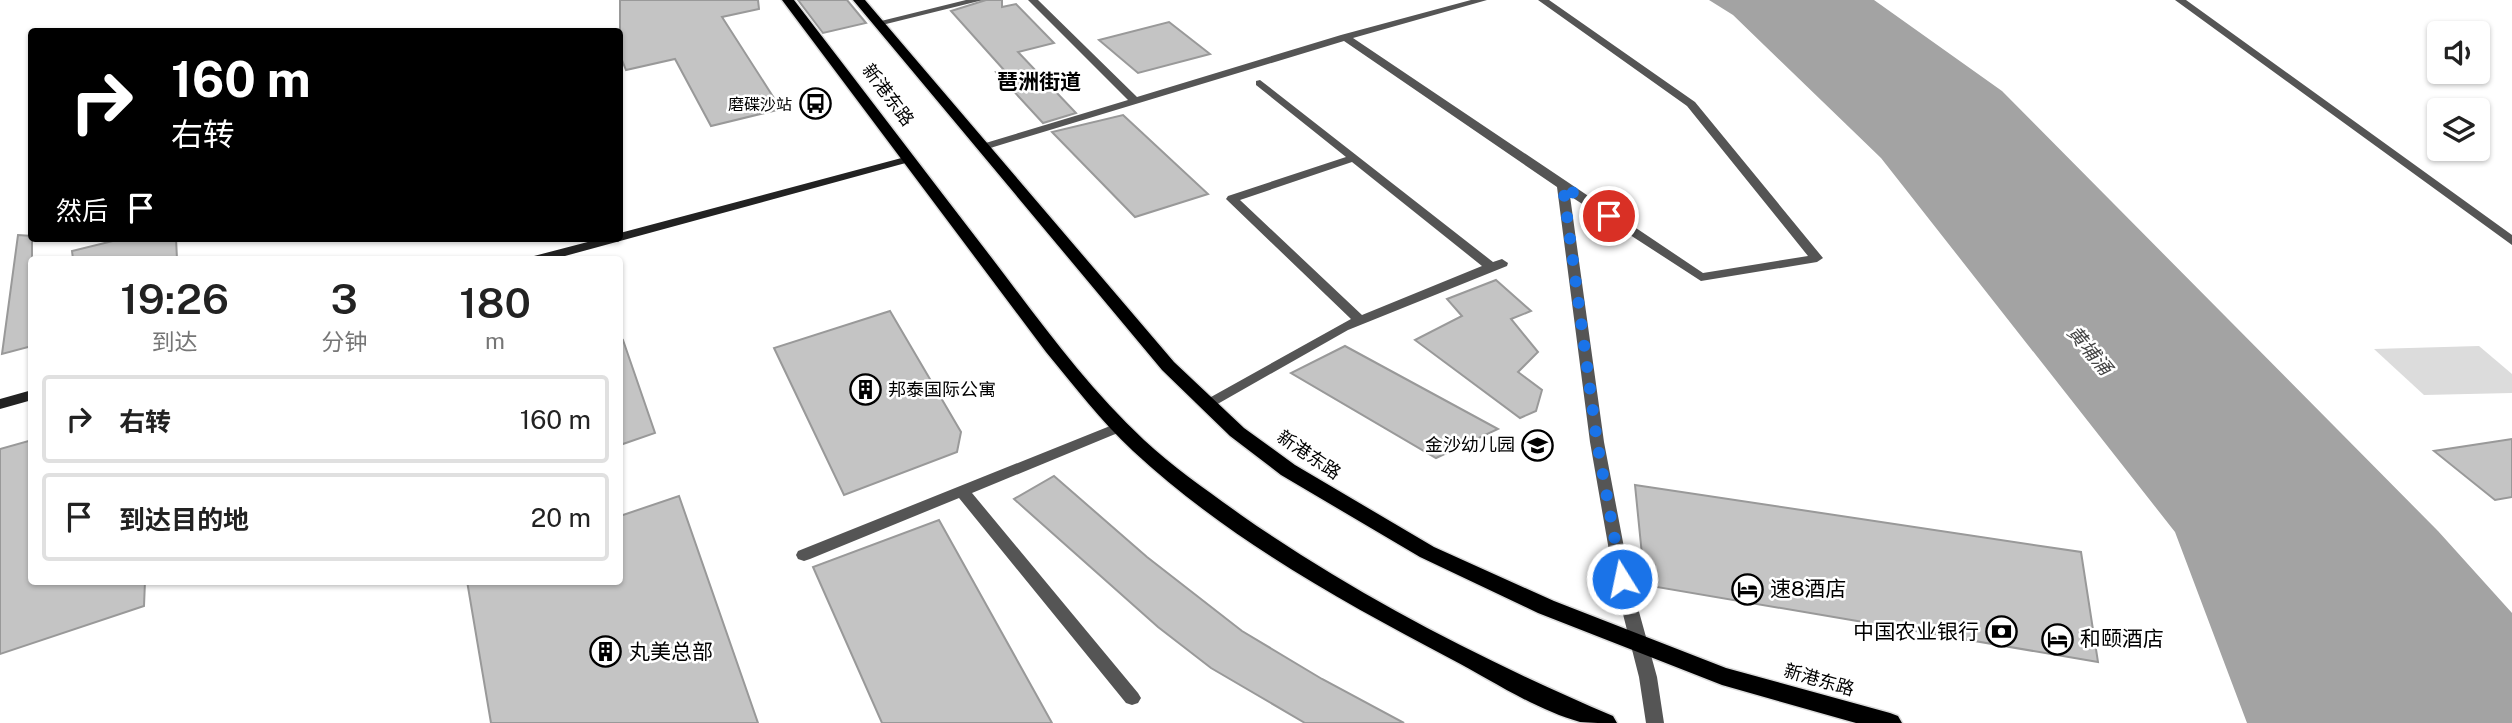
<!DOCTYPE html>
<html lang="zh">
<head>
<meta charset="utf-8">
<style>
	body { margin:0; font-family:"Public Sans","Noto Sans SC",sans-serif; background:#f2f2f2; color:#222; height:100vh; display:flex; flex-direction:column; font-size:26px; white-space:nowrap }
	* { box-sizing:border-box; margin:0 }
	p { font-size:23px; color:#767676 }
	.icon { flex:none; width:38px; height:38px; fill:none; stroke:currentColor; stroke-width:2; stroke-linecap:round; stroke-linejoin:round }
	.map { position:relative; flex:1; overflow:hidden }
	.drawer { position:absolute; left:28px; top:256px; width:595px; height:329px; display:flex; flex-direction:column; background:#fff; border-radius:7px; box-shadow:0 2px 5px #0004 }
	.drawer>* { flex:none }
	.hud { position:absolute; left:28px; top:28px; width:595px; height:214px; border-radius:7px; box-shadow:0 2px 5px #0004; background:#000; color:#fff; overflow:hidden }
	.buttons { position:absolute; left:2427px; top:21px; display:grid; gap:14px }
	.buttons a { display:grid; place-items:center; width:63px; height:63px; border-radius:7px; background:#fff; box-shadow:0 2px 5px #0004; font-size:35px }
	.pin { position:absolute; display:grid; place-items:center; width:60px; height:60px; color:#fff; margin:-30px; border:4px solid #fff; border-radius:50%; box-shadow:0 2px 7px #0007 }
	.me { position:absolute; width:77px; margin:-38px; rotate:350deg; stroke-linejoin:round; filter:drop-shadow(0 0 5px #0008) }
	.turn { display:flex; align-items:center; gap:24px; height:147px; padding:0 28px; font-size:32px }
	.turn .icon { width:91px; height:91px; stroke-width:2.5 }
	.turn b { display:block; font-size:49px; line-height:60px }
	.then { display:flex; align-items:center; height:66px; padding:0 28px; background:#0003; gap:14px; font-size:26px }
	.eta { display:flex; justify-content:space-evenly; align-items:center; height:119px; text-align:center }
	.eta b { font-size:42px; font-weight:600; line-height:49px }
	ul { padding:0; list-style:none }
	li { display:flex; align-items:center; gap:21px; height:88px; margin:0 14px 10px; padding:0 14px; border:4px solid #e0e0e0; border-radius:7px }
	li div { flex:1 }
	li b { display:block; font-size:26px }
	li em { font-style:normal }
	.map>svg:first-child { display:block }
</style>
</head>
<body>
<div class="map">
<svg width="2512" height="723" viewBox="0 0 2512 723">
	<rect width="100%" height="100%" fill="#fff"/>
	<!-- green -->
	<path fill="#dcdcdc" d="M 2479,346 L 2512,374 L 2512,393 L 2424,395 L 2374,349 Z"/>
	<!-- water -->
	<path fill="#a3a3a3" d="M 1709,0 L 1874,0 L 2002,91 L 2438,531 L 2512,613 L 2512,723 L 2247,723 L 2175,532 L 1881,158 L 1733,15 Z"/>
	<!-- building -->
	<path fill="#c4c4c4" stroke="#999" stroke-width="2" d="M 620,0 L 758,0 L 759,9 L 722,17 L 781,109 L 711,126 L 675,59 L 626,70 L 620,55 Z
		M 798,0 L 847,0 L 866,23 L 823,33 Z
		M 986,0 L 1002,0 L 1002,7 L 1016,4 L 1054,43 L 1018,52 L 1076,113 L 1043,123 L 996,72 L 1004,70 L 951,11 Z
		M 1169,22 L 1210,54 L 1138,73 L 1099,40 Z
		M 1123,115 L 1208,194 L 1135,217 L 1052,132 Z
		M 18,235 L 32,236 L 32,346 L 2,354 Z
		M 125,238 L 176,238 L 177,259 L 73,259 L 72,251 Z
		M 1496,280 L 1531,311 L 1511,319 L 1538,352 L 1518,372 L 1542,390 L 1536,411 L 1520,418 L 1415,340 L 1462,316 L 1447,299 Z
		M 890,311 L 961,432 L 957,452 L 844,495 L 774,348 Z
		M 623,340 L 655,433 L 620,445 L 620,341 Z
		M 1345,346 L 1498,429 L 1436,458 L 1291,373 Z
		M 2512,439 L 2512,497 L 2495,500 L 2434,451 Z
		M 32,440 L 32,581 L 145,581 L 144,606 L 0,654 L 0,449 Z
		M 1054,476 L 1147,557 L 1242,631 L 1322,679 L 1404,723 L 1305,723 L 1211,668 L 1158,627 L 1014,499 Z
		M 1635,485 L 2081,552 L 2098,662 L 1645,585 Z
		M 679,496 L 758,723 L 491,723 L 467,581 L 620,581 L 620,516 Z
		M 939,520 L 1052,723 L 882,723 L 813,567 Z"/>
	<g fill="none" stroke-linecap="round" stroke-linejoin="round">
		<defs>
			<path id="primary" d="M 782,0 L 794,0 C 860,86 925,171 991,257 C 1039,320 1086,386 1144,440 C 1174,468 1208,491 1241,515 C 1357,596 1484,661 1613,716 L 1617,723 C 1605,723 1590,723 1580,722 C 1536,710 1491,680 1451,659 C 1339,600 1227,538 1133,451 C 1101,421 1074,386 1046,352 Z
				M 853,0 L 865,0 L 1174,362 L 1244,428 L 1295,465 L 1434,547 L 1554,601 L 1726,668 L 1890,713 L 1898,716 L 1902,723 L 1856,723 L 1722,685 L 1538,613 L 1420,557 L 1281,475 L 1230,436 L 1162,370 Z"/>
		</defs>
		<!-- primary casing -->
		<use href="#primary" stroke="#dbdbdb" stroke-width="3"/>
		<!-- street -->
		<path fill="#555" fill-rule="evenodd" d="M 966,0 L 983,0 L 878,26 L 873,23 Z
			M 1028,0 L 1038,0 L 1137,97 L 1341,35 L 1471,0 L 1487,0 L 1353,38 L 1703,273 L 1808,256 L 1687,106 L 1538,0 L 1549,0 L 1695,102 L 1823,258 L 1817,262 L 1701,281 L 1570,196 L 1604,442 L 1630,579 L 1657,677 L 1664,723 L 1646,723 L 1639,677 L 1614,579 L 1590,442 L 1557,187 L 1344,41 L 987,149 L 979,149 L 979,145 L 1128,100 Z
			M 2175,0 L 2186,0 L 2512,235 L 2512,245 Z
			M 1260,80 L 1493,262 L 1502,259 L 1508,263 L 1507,266 L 1348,330 L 1207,410 L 1202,408 L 1200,405 L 1202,402 L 1351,319 L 1226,199 L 1228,196 L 1346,157 L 1256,85 L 1256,81 ZM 1352,162 L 1482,266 L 1362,315 L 1240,200 Z
			M 1120,422 L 1125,424 L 1127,427 L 1125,430 L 972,493 L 1138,693 L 1141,698 L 1138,703 L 1132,705 L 1126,703 L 959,498 L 810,559 L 804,561 L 798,559 L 796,555 L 798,551 Z"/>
		<!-- secondary -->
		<path fill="#222" fill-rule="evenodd" d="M 909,156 L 913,157 L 913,161 L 554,259 L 533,259 L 534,256 L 603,238 L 620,238 L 620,233 Z
			M 32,390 L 32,400 L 0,409 L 0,399 Z"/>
		<!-- primary -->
		<use href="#primary" fill="#000" fill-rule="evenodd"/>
	</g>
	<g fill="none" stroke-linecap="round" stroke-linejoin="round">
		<!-- route -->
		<path stroke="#1a73e8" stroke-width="12" stroke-dasharray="0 21.6" d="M 1609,216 L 1563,186 L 1597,442 L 1622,579"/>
	</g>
	<!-- icons -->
	<defs>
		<symbol id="bus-ring" viewBox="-11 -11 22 22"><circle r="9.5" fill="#fff" stroke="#000" stroke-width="1.5"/><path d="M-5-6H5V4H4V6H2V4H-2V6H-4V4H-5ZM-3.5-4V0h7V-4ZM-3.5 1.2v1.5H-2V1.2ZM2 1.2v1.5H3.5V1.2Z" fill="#000"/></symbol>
		<symbol id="building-ring" viewBox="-11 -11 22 22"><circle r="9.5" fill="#fff" stroke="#000" stroke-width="1.5"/><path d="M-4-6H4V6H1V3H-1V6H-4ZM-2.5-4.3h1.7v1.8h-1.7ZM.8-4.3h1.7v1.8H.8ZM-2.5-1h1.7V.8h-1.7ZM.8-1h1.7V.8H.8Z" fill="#000"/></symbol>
		<symbol id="school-ring" viewBox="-11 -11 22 22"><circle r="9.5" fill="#fff" stroke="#000" stroke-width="1.5"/><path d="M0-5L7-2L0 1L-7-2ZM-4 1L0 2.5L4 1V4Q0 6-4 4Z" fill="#000"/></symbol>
		<symbol id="hotel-ring" viewBox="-11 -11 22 22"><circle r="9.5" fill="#fff" stroke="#000" stroke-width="1.5"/><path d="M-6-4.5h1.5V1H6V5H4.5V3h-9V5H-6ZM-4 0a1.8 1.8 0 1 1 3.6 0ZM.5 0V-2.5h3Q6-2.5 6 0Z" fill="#000"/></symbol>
		<symbol id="bank-ring" viewBox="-11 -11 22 22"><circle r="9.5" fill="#fff" stroke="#000" stroke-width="1.5"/><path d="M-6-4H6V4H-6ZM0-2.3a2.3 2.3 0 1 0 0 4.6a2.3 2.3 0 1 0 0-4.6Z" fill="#000"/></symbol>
	</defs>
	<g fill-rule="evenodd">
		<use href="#bus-ring" x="798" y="86" width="35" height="35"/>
		<use href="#building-ring" x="848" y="372" width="35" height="35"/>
		<use href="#school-ring" x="1520" y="428" width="35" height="35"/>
		<use href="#hotel-ring" x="1730" y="572" width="35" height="35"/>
		<use href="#bank-ring" x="1984" y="614" width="35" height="35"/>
		<use href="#hotel-ring" x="2040" y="622" width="35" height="35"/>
		<use href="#building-ring" x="588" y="634" width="35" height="35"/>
	</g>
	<g text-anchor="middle" stroke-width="5" stroke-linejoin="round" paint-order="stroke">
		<!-- far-poi labels -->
		<g font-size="16" fill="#000" stroke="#fff" text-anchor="end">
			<text x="792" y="110">磨碟沙站</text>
		</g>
		<!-- street labels -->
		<g font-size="18" fill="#000" stroke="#fff">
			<text transform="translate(888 95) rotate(53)" y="6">新港东路</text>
			<text transform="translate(1309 455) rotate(34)" y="6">新港东路</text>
			<text transform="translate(1819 680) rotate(16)" y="6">新港东路</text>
		</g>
		<!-- poi labels -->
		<g font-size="18" fill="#000" stroke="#fff" text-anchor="start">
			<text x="888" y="396">邦泰国际公寓</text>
			<text x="1515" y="451" text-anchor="end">金沙幼儿园</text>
		</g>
		<!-- water labels -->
		<g font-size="19" font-style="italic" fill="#444" stroke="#fff">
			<text transform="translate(2090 350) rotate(50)" y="7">黄埔涌</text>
		</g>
		<!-- far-district labels -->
		<g font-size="21" font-weight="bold" fill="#000" stroke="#fff">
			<text x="1039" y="89">琶洲街道</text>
		</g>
		<!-- near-poi labels -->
		<g font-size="21" fill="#000" stroke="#fff" text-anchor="start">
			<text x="1770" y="596">速8酒店</text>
			<text x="1979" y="639" text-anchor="end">中国农业银行</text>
			<text x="2080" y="646">和颐酒店</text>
			<text x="629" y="659">丸美总部</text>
		</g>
	</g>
</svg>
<div class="buttons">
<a><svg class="icon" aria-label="sound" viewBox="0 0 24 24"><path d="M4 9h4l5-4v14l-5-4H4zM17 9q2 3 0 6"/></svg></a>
<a><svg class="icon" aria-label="layers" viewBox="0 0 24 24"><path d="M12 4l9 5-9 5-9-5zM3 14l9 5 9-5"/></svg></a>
</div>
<div class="pin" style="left:1609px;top:216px;background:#d93025"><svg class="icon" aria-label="arrive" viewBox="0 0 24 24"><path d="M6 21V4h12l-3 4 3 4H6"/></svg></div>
<svg class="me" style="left:1622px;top:579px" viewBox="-20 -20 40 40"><circle r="17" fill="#1a73e8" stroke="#fff" stroke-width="3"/><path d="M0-11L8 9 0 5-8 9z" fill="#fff"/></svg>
<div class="hud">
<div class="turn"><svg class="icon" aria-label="right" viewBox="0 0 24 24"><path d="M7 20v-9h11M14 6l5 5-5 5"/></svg><div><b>160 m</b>右转</div></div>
<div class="then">然后<svg class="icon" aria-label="arrive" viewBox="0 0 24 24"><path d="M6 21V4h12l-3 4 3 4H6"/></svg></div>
</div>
<section class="drawer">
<div class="eta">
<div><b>19:26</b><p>到达</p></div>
<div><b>3</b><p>分钟</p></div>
<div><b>180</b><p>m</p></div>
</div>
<ul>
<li><svg class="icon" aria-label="right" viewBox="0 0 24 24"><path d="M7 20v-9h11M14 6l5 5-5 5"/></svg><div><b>右转</b></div><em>160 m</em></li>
<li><svg class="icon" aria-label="arrive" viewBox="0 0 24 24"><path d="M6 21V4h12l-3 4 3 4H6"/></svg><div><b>到达目的地</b></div><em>20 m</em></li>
</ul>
</section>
</div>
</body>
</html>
